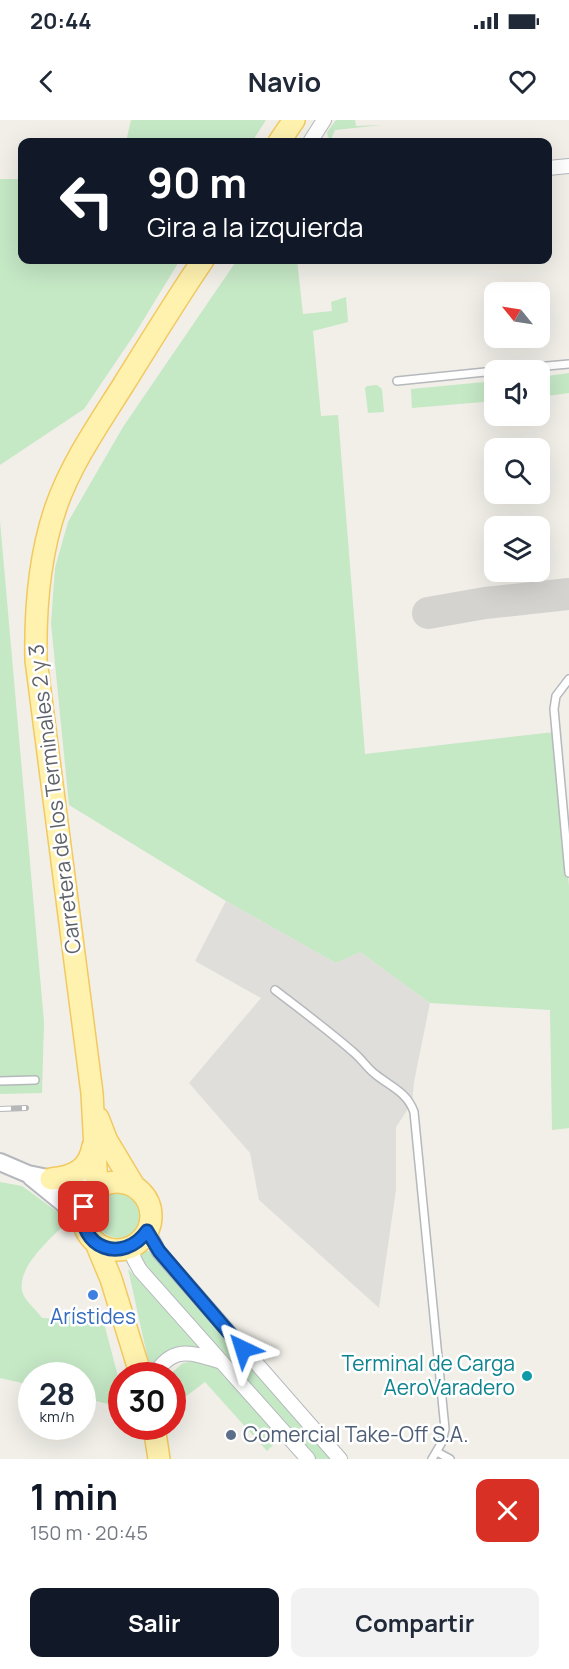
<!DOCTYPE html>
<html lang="es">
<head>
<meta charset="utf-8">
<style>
	body { margin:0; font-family:Manrope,sans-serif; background:#f2f2f3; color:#1f2937; height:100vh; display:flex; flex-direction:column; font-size:22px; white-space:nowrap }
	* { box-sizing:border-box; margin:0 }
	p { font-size:20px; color:#747a83 }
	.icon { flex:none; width:33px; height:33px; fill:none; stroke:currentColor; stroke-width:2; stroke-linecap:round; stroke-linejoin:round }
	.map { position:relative; height:1339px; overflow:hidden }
	.details { display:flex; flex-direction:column; background:#fff; flex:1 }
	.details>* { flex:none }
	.hud { position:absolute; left:18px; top:18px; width:534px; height:126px; border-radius:12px; box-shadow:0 6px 24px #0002; background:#111827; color:#fff; overflow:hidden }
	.needle { width:39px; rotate:300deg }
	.buttons { position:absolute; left:484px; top:162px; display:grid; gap:12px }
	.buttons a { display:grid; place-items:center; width:66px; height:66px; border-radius:12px; background:#fff; box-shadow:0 6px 24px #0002; font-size:30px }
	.speed { position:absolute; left:18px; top:1242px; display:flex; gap:12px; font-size:30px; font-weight:700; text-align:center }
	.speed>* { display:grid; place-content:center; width:78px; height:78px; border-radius:50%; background:#fff; box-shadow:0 6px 24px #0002; line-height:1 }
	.speed small { font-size:15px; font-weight:400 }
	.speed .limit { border:9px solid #d22; background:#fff; color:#111 }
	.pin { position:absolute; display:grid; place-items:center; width:51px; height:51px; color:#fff; margin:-26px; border-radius:12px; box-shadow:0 3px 9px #0006 }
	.me { position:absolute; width:66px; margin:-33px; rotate:319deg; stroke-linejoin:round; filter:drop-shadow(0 0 4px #0008) }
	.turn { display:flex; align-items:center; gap:21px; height:126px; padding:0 30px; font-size:27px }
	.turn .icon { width:78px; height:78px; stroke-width:2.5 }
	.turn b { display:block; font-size:42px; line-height:51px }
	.round { display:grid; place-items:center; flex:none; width:63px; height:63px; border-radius:12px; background:#f2f2f3 }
	.headline { display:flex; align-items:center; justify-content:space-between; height:102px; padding:0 30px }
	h1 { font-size:36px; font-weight:700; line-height:45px; color:#111827 }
	.cta { display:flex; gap:12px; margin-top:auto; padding:12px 30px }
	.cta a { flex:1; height:69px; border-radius:12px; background:#111827; color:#fff; font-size:24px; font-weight:700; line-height:69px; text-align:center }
	.cta a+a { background:#f2f2f3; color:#1f2937 }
	.status { display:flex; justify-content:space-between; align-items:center; height:42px; padding:0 30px; background:#fff; direction:ltr }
	.status svg { height:16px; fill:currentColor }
	header { display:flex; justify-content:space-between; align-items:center; height:78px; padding:0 30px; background:#fff; font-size:27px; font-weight:700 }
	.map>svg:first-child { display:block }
</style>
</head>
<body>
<div class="status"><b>20:44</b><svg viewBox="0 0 49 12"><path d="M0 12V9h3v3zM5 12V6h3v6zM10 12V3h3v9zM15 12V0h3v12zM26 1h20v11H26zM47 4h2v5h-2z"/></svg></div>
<header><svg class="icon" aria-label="back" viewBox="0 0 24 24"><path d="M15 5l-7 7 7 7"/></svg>Navio<svg class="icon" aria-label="heart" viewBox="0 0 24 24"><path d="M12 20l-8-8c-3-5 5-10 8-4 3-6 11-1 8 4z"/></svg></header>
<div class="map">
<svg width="569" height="1339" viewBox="0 0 569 1339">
	<rect width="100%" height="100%" fill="#f1efe8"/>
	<!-- industrial -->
	<path fill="#e0deda" d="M 226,781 L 336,843 L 360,832 L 430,883 L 414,962 L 412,983 L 396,1007 L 396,1070 L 379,1188 L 259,1080 L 250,1033 L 189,963 L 261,878 L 195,841 Z"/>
	<!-- green -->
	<path fill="#c5e8c5" d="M 131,0 L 266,0 L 252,22 L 126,22 Z
		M 336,0 L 355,0 L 356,6 L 382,5 L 335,10 L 331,19 L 328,17 L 327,12 Z
		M 0,59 L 22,59 L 22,140 L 180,140 L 136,212 L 84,289 L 0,345 Z
		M 237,140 L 297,140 L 303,194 L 332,191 L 331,182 L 346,177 L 348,202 L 313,211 L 321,296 L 338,295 L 365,634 L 554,612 L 569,766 L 569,1008 L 552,1010 L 550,890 L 430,883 L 360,832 L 336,843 L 226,781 L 69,685 L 51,503 L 55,448 L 68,402 L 123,307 Z
		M 569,253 L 569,273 L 540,277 L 540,257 Z
		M 495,261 L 495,281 L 412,288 L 411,269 Z
		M 377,265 L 382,269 L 384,292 L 368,293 L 365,268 L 367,266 Z
		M 0,401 L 44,902 L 42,973 L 0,974 Z
		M 0,1062 L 22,1066 L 59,1093 L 63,1106 C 48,1121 12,1152 24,1176 C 28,1183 37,1191 42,1198 L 58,1199 L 78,1190 L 92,1195 L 104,1203 L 121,1268 L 121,1282 L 117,1286 L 83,1278 L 82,1256 L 32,1256 L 31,1265 L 0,1258 Z
		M95 1094a24 24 0 1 1 48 0a24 24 0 1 1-48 0Z
		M 143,1130 L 152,1132 L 275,1276 L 335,1339 L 314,1339 L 221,1230 L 142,1143 L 139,1137 Z
		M 128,1149 L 207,1230 C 176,1221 170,1231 151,1253 Z
		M 195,1241 L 215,1245 L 225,1251 L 282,1316 L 267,1331 L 205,1262 L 173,1286 L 172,1256 L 168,1256 L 183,1243 Z"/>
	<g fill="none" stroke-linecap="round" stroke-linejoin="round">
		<!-- taxiway -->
		<path stroke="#d4d3d0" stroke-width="32" d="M 428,493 L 485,483 L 569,474"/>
		<defs>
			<path id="service" d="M 502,250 L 569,244
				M 397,261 L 495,251
				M 569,559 L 556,576 L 554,589 L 569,753
				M 275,870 C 301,890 328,910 352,931 C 361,938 367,948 375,954 C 391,967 407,972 414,992 L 445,1309 L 442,1322 L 432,1339
				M 0,961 L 35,960
				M 437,1332 L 450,1339"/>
			<path id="minor" d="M 310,22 L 324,0
				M 548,48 L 569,46
				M 148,1111 L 159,1132 L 340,1339
				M 131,1127 L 134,1139 L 140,1150 L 308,1339
				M 154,1256 C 172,1224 193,1233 222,1242"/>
			<path id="tertiary" d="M 0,1042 L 28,1054 L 97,1068
				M 31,1057 L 63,1083 L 85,1109"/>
			<path id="primary" d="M 279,22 L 294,0
				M 98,998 L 107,1021 L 134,1066
				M 51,1059 C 73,1057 89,1050 93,1026
				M83 1096a34 34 0 1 1 68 0a34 34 0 1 1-68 0Z
				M 97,1068 L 92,973 L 36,540 C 35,488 39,436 56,387 C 71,344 98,305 122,267 C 149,224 175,181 203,140
				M 96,1123 L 111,1159 L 141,1256
				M 154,1306 L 159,1339"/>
		</defs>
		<!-- service casing -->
		<use href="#service" stroke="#b5b8bc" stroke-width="10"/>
		<!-- minor casing -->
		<use href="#minor" stroke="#b5b8bc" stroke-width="16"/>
		<!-- tertiary casing -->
		<use href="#tertiary" stroke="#b5b8bc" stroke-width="20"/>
		<!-- primary casing -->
		<use href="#primary" stroke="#f2c960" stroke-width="24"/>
		<!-- service -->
		<use href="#service" stroke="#fff" stroke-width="7"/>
		<!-- minor -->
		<use href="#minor" stroke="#fff" stroke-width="14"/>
		<!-- tertiary -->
		<use href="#tertiary" stroke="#fff" stroke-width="16"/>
		<!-- primary -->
		<use href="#primary" stroke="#fff2af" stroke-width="21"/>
		<defs>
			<path id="rail" d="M 0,989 L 26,988"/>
		</defs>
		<!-- rail casing -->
		<use href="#rail" stroke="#b6b7b8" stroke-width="6"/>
		<!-- rail -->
		<use href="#rail" stroke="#fff" stroke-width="4" stroke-dasharray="11" stroke-linecap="butt"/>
	</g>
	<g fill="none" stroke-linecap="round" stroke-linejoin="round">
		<defs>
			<path id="route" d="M 84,1087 C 77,1128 123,1145 147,1111 L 159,1131 L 243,1229"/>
		</defs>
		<!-- route casing -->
		<use href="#route" stroke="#114b97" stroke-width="15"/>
		<!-- route -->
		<use href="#route" stroke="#1a73e8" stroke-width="10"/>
	</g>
	<!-- markers -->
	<circle fill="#3f7fe0" stroke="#fff" stroke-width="2" cx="93" cy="1175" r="6"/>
	<circle fill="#0f9aa8" stroke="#fff" stroke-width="2" cx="527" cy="1256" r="6"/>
	<circle fill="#5c6f8a" stroke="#fff" stroke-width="2" cx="231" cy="1315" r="6"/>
	<g text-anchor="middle" stroke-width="5" stroke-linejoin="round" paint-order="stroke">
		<!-- street labels -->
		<g font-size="21" fill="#5f6368" stroke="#fff">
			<text transform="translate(55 679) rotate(-97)" y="7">Carretera de los Terminales 2 y 3</text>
		</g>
		<!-- shop labels -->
		<g font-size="21" fill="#366cbe" stroke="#fff">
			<text x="93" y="1204">Arístides</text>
		</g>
		<!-- culture labels -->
		<g font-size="21" fill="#0d838f" stroke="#fff" text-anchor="end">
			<text x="515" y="1251">Terminal de Carga<tspan x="515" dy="24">AeroVaradero</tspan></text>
		</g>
		<!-- service labels -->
		<g font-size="21" fill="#4e5e75" stroke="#fff" text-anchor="start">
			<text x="243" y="1322">Comercial Take-Off S.A.</text>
		</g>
	</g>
</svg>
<div class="buttons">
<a><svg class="needle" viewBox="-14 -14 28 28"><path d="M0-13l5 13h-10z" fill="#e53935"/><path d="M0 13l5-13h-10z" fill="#747a83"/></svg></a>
<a><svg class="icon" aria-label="sound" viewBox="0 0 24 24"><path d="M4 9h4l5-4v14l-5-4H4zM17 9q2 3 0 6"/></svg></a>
<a><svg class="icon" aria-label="search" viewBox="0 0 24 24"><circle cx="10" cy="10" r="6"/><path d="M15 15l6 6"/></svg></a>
<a><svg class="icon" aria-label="layers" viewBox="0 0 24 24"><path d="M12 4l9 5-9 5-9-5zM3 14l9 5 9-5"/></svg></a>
</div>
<div class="speed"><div>28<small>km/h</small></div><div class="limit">30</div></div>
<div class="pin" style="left:84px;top:1087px;background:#d93025"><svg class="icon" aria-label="arrive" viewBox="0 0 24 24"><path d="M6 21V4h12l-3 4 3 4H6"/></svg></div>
<svg class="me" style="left:243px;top:1229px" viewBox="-20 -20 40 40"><path d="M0-17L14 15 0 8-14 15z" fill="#1a73e8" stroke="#fff" stroke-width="4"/></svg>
<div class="hud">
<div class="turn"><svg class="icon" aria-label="left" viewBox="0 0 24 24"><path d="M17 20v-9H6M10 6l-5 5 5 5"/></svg><div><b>90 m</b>Gira a la izquierda</div></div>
</div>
</div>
<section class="details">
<div class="headline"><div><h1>1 min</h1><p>150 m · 20:45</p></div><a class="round" style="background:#d93025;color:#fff"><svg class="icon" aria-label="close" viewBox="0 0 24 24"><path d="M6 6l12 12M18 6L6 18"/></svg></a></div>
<div class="cta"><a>Salir</a><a>Compartir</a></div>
</section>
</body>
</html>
